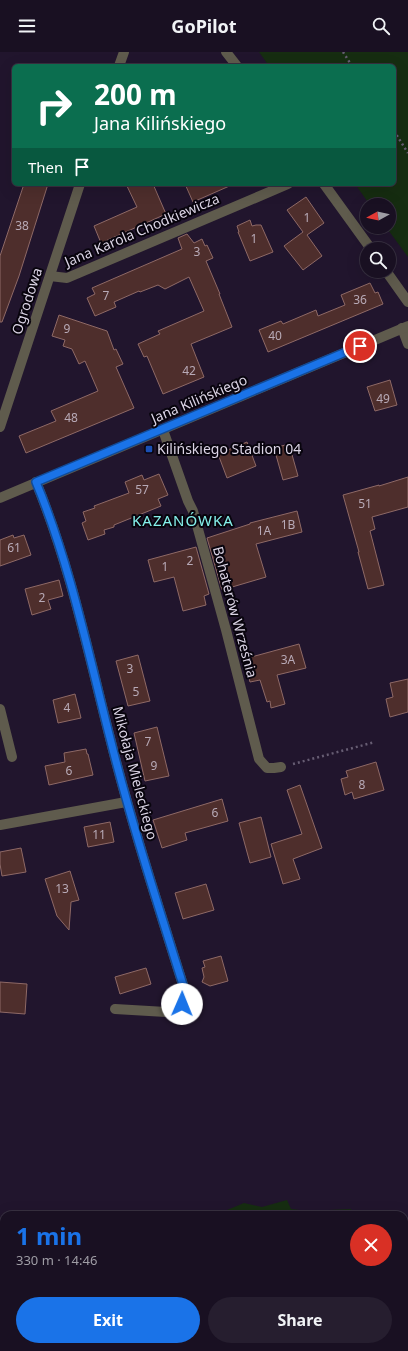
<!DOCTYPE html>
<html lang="en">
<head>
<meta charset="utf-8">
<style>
	body { margin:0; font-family:"Noto Sans",sans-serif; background:#261e2f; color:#f1f3f6; height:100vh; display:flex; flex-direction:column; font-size:15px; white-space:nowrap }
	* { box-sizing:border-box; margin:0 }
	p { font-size:13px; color:#9f9da5 }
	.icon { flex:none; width:22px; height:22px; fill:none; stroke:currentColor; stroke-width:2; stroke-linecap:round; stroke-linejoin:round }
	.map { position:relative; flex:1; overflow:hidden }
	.sheet { position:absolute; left:0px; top:1159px; width:408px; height:140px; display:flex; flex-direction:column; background:#191022; border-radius:12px 12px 0 0; box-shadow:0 4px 16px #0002,0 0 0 1px #373040 }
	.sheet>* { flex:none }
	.banner { position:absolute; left:12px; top:12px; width:384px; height:122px; border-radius:6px; box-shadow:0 4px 16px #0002,0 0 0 1px #373040; background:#0b6e4f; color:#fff; overflow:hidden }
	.needle { width:26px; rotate:262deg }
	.buttons { position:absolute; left:360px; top:146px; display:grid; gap:8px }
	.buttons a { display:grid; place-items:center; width:36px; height:36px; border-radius:50%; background:#191022; box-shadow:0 4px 16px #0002,0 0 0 1px #373040; font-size:20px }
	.pin { position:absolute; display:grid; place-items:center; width:34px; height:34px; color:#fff; margin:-17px; border:2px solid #fff; border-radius:50%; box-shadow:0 1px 4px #0007 }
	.me { position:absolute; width:44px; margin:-22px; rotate:1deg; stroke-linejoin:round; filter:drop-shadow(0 0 3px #0008) }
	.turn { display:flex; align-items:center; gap:14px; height:84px; padding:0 16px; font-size:18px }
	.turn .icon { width:52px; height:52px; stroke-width:2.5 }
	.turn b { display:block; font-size:28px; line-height:34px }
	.then { display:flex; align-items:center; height:38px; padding:0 16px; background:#0003; gap:8px; font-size:15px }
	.round { display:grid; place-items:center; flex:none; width:42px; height:42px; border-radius:21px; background:#261e2f }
	.head { display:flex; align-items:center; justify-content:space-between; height:68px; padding:0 16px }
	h1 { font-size:24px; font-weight:700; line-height:30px; color:#1a73e8 }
	.cta { display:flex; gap:8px; margin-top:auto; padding:8px 16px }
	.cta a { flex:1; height:46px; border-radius:24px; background:#1a73e8; color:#fff; font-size:16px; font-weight:700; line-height:46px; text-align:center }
	.cta a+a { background:#261e2f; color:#f1f3f6 }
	header { display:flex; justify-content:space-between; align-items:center; height:52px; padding:0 16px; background:#191022; font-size:18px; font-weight:700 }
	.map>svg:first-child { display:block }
</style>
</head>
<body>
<header><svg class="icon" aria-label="menu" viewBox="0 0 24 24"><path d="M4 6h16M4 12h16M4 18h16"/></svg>GoPilot<svg class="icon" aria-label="search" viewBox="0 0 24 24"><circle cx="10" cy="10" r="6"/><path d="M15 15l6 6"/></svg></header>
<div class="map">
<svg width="408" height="1299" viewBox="0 0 408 1299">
	<rect width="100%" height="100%" fill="#21152d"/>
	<!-- green -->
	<path fill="#162d11" d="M 259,0 L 408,0 L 408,205 L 386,175 L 389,175 L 389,153 L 370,153 L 355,132 L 394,132 L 394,14 L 269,14 Z
		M 287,1148 L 291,1157 L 308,1159 L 351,1157 L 351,1163 L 215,1163 L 244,1151 L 262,1155 Z
		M 4,1242 L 4,1295 L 157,1295 L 148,1299 L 0,1299 L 0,1245 Z"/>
	<!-- building -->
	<path fill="#4e2e2c" stroke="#8e6966" d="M 24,132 L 48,132 L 19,224 L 2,270 L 0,270 L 0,204 Z
		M 126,132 L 153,132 L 166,162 L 101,191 L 94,174 L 137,155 Z
		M 185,132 L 234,132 L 193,150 Z
		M 306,145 L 324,171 L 307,183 L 322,204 L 303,218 L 284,194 L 303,180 L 287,158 Z
		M 250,168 L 252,174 L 256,173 L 261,173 L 273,200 L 250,209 L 238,180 L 239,180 L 237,174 Z
		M 187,182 L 194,191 L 202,187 L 205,194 L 207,193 L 213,206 L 206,209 L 220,242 L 219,242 L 232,275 L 191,292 L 204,325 L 163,342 L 147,304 L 144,305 L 138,292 L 160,282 L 158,279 L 204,259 L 189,225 L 165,237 L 158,233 L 140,240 L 139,239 L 114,250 L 116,255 L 95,264 L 87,246 L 95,242 L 92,236 L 182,197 L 178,186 Z
		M 370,231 L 375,241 L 378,240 L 383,252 L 268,300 L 259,278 L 281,269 L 283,272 L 316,258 L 318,264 L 345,253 L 341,243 Z
		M 59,263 L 107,279 L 114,298 L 116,297 L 123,312 L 116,315 L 134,356 L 26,401 L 19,384 L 56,369 L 51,359 L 98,339 L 85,309 L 79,312 L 72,297 L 63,294 L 65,288 L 52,284 Z
		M 390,328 L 397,353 L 375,359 L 367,335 Z
		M 247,390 L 256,414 L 227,426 L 218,402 Z
		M 289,392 L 298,424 L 283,428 L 274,396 Z
		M 159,422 L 168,443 L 158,447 L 161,454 L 114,473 L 114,475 L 104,478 L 105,482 L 88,488 L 82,471 L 86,469 L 83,460 L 95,456 L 94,454 L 129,441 L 125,430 L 142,423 L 144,428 Z
		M 408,425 L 408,455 L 372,465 L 375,477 L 370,479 L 384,533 L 368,537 L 358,500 L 359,500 L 343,443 L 379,433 L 379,434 Z
		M 297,459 L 302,480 L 256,492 L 266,525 L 222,538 L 207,486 L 250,472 L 250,471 Z
		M 13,483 L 14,486 L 24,483 L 31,503 L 0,514 L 0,488 Z
		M 196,495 L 209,542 L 204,544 L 206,553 L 183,559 L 174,525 L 154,530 L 148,508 Z
		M 59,528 L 63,544 L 48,548 L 51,557 L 32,563 L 25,537 Z
		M 299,592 L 306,616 L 277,623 L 285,652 L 271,656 L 270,649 L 267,650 L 260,628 L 250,630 L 244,607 Z
		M 138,603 L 150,649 L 128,654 L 116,609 Z
		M 408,627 L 408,660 L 390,665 L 386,647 L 393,645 L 390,631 Z
		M 75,642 L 81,666 L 58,671 L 53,648 Z
		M 157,675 L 169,724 L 145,729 L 134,681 Z
		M 86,697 L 87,702 L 88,702 L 93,723 L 49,733 L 45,714 L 65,710 L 64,701 Z
		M 376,710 L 384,738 L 354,747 L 352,740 L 345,743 L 341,727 L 348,725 L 346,719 Z
		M 300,733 L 322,796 L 293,807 L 300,827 L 283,832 L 271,792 L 302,782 L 287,738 Z
		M 222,747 L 228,769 L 185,781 L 187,788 L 162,796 L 153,768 Z
		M 261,765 L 271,805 L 250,811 L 239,771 Z
		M 110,770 L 114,790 L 88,795 L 84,775 Z
		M 21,796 L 26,820 L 2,824 L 0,812 L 0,800 Z
		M 70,819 L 79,848 L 71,850 L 69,878 L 57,864 L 45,827 Z
		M 206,832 L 214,858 L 183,867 L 175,841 Z
		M 221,904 L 228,929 L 210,934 L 202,930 L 204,925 L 202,916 L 205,915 L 203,909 Z
		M 146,916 L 151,932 L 120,942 L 115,925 Z
		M 0,930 L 27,932 L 25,962 L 0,960 Z"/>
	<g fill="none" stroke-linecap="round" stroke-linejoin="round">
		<!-- path -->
		<path stroke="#675d73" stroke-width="2.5" stroke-dasharray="2 3" stroke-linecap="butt" d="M 343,0 L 352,14
			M 394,79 L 408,101
			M 293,712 L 375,690"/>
		<!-- minor -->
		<path stroke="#5f5b4d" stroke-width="10" d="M 226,0 L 237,14
			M 119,14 L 124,0
			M 324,132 L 371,197
			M 386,219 L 408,250
			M 50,224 L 67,226 L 288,132
			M 402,276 L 408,292
			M 0,375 L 80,132
			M 163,378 L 188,449 L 193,459 L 226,578 L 259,707 L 267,716 L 274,716 L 281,715
			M 36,430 C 70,513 88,600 110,686 C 131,770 158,853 184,936 L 182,952 L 177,957 L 166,960 L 115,957
			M 0,657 L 12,705
			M 0,773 L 126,750
			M 377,1295 L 381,1299
			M 132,1299 L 142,1295"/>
		<!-- tertiary -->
		<path stroke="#5f5b4d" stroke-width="10" d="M 0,446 L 408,274"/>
	</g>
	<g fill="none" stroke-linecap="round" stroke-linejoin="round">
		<defs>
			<path id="route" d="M 182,952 L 184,936 C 158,853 131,770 110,686 C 88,600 70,512 36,430 L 360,294"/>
		</defs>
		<!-- route casing -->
		<use href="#route" stroke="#114b97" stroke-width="10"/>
		<!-- route -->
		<use href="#route" stroke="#1a73e8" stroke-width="7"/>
	</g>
	<!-- markers -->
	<rect fill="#1a4fb4" stroke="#08040d" stroke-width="1.5" x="145" y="393" width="8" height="8" rx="2"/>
	<g text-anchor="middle" stroke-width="4" stroke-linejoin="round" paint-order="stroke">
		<!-- number labels -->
		<g font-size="12" fill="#b8aab7">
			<text x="307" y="170">1</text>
			<text x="22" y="178">38</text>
			<text x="254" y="191">1</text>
			<text x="197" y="204">3</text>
			<text x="106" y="248">7</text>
			<text x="360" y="252">36</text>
			<text x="67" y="281">9</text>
			<text x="275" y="288">40</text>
			<text x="189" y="323">42</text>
			<text x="383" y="351">49</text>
			<text x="71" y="370">48</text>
			<text x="142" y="442">57</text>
			<text x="365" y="456">51</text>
			<text x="288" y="477">1B</text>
			<text x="264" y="483">1A</text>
			<text x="14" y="500">61</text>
			<text x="190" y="513">2</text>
			<text x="165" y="519">1</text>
			<text x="42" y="550">2</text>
			<text x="288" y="612">3A</text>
			<text x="130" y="621">3</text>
			<text x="136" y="644">5</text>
			<text x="67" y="660">4</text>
			<text x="148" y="694">7</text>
			<text x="154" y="718">9</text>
			<text x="69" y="723">6</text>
			<text x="362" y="737">8</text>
			<text x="215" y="765">6</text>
			<text x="99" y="787">11</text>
			<text x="62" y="841">13</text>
		</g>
		<!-- street labels -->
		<g font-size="14" fill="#dbd4e5" stroke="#08040d">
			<text transform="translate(142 178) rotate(-23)" y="5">Jana Karola Chodkiewicza</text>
			<text transform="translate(27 249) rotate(-72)" y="5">Ogrodowa</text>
			<text transform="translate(199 347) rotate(-23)" y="5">Jana Kilińskiego</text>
			<text transform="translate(235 560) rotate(75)" y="5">Bohaterów Września</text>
			<text transform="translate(135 721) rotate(75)" y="5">Mikołaja Mieleckiego</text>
		</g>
		<!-- poi labels -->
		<g font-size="14" fill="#dbd4e5" stroke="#08040d" text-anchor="start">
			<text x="157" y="402">Kilińskiego Stadion 04</text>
		</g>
		<!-- neighbourhood labels -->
		<g font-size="15" letter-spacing="1" fill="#85f0eb" stroke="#08040d">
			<text x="183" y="474">KAZANÓWKA</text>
		</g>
	</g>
</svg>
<div class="buttons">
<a><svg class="needle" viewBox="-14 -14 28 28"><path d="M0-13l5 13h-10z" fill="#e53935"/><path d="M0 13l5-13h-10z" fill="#9f9da5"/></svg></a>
<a><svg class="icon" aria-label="search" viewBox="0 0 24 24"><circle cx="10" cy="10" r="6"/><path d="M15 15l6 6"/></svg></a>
</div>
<div class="pin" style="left:360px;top:294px;background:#d93025"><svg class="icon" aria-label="arrive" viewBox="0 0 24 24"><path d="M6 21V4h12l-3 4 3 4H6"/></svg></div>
<svg class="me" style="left:182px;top:952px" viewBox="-20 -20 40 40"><circle r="19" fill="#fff"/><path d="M0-13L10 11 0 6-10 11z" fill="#1a73e8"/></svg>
<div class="banner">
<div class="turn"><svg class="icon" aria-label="right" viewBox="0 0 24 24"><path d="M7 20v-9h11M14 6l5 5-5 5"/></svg><div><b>200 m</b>Jana Kilińskiego</div></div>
<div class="then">Then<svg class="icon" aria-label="arrive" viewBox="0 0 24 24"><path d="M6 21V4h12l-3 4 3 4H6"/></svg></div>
</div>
<section class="sheet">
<div class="head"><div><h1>1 min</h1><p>330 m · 14:46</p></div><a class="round" style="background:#d93025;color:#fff"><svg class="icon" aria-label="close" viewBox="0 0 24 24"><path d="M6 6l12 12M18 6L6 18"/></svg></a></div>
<div class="cta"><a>Exit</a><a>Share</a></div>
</section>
</div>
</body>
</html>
